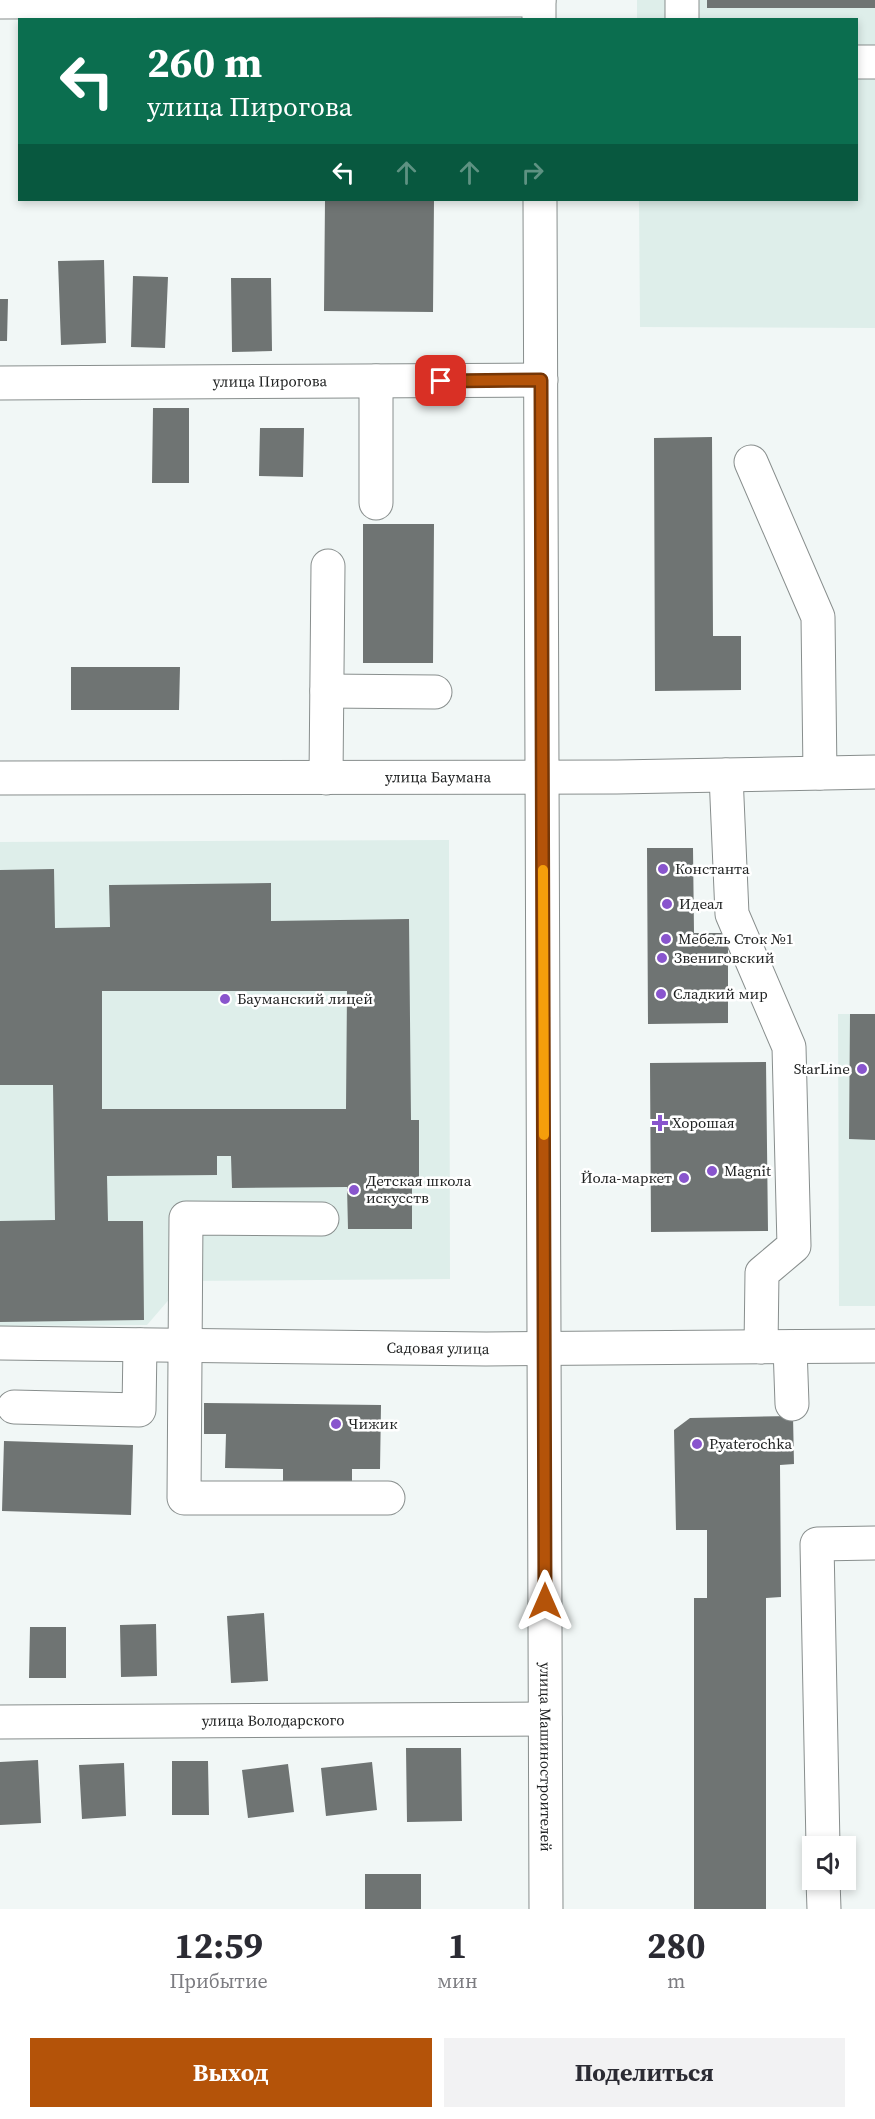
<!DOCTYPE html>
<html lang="ru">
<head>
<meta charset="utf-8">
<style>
	body { margin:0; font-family:"Source Serif 4",serif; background:#f2f2f3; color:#2b2b33; height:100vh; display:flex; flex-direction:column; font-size:22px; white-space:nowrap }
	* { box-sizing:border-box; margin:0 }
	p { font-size:20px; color:#7c7c81 }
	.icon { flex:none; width:33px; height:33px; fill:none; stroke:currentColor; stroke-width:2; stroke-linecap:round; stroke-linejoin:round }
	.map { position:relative; height:1909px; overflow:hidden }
	.panel { display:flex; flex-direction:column; background:#fff; flex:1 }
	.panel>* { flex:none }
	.guide { position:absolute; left:18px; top:18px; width:840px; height:183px; border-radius:0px; box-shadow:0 3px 9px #0003; background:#0b6e4f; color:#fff; overflow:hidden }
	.tools { position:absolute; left:802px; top:1836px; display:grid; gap:12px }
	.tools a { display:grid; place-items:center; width:54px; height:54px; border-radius:0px; background:#fff; box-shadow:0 3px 9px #0003; font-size:30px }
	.pin { position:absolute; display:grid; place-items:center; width:51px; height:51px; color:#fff; margin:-26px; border-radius:12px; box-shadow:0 3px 9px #0006 }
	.me { position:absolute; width:66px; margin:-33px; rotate:0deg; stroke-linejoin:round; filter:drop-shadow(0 0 4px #0008) }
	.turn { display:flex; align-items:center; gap:21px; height:126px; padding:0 30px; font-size:27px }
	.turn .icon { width:78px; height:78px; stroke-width:2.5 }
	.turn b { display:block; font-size:42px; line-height:51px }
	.lanes { display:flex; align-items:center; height:57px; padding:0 30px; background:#0003; justify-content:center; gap:30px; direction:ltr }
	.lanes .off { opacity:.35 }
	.eta { display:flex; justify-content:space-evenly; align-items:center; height:102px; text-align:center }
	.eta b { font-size:36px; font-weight:700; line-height:42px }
	.primary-button { display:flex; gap:12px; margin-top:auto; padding:12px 30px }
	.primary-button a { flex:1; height:69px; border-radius:0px; background:#b45309; color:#fff; font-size:24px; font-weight:700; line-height:69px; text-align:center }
	.primary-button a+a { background:#f2f2f3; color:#2b2b33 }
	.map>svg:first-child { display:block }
</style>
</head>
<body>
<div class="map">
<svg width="875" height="1909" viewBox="0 0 875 1909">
	<rect width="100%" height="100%" fill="#f1f7f6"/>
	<!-- built -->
	<path fill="#deeeea" d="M 637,0 L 875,0 L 875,328 L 640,327 L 639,200 L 856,200 L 856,20 L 637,19 Z
		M 449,840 L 450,1279 L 185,1281 L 147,1325 L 0,1326 L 0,842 Z
		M 838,1014 L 875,1014 L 875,1306 L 839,1306 Z"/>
	<!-- building -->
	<path fill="#6f7473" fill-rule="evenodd" d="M 707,0 L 875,0 L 875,8 L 707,8 Z
		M 325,200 L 434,200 L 433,312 L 324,311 Z
		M 104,260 L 106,343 L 61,345 L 58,261 Z
		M 133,276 L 168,277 L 165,348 L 131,347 Z
		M 231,278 L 271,278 L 272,351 L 232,352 Z
		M 0,299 L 8,299 L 7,341 L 0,341 Z
		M 153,408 L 189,408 L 189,483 L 152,483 Z
		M 260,428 L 304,428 L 303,477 L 259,476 Z
		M 712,437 L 713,636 L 741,636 L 741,690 L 655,691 L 654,438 Z
		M 363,524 L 434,524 L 433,663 L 363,663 Z
		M 71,667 L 180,667 L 179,710 L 71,710 Z
		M 647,848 L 693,848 L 694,933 L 728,933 L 728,1023 L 648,1024 Z
		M 54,869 L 55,928 L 110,927 L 109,885 L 271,883 L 271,921 L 409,919 L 411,1120 L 419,1120 L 419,1187 L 412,1187 L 412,1229 L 348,1229 L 347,1187 L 232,1188 L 231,1156 L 217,1156 L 217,1175 L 107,1176 L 108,1221 L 143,1221 L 144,1320 L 0,1322 L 0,1221 L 55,1220 L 53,1085 L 0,1085 L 0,870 ZM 102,991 L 347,991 L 346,1109 L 102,1109 Z
		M 850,1014 L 875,1014 L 875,1140 L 849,1139 Z
		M 766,1062 L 768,1231 L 651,1232 L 650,1063 Z
		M 204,1403 L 381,1405 L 380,1469 L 352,1469 L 352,1486 L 283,1486 L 283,1469 L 225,1468 L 226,1434 L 204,1434 Z
		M 793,1416 L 794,1464 L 780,1465 L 781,1597 L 766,1598 L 766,1909 L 694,1909 L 694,1598 L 707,1598 L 707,1530 L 676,1530 L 674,1430 L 690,1418 Z
		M 4,1441 L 133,1445 L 131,1515 L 2,1511 Z
		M 264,1613 L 268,1681 L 231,1683 L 227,1616 Z
		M 156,1624 L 157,1676 L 121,1677 L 120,1625 Z
		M 30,1627 L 66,1627 L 66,1678 L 29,1678 Z
		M 406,1748 L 461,1748 L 462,1821 L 407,1822 Z
		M 38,1760 L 41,1823 L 0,1825 L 0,1762 Z
		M 172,1761 L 208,1761 L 209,1815 L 172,1815 Z
		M 372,1762 L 377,1810 L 326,1816 L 321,1768 Z
		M 124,1763 L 126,1816 L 82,1819 L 79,1765 Z
		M 288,1764 L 294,1812 L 248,1818 L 242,1770 Z
		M 365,1874 L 421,1874 L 421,1909 L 365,1909 Z"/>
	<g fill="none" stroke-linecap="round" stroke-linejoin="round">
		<defs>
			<g id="minor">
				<path d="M 682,0 L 682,20"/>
				<path d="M 0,2 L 539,0"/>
				<path d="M 856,62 L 875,62"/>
				<path d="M 376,381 L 376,503"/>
				<path id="s1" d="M 0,383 L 541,380"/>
				<path d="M 751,462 L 818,617 L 820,773"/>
				<path d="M 327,691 L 435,692"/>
				<path d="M 726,775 L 732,914 L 789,1047 L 794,1246 L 762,1273 L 761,1347"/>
				<path id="s2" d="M 0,778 L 617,777 L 875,772"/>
				<path d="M 326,778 L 328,566"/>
				<path d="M 322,1219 L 186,1218 L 184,1498 L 388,1498"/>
				<path id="s3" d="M 0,1343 L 486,1349 L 875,1346"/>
				<path d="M 790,1347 L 792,1404"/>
				<path d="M 14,1407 L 139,1410 L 140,1345"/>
				<path id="s4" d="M 0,1722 L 545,1719"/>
				<path d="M 823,1846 L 817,1544 L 875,1543"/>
				<path d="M 823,1880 L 824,1909"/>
			</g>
			<g id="major">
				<path d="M 539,0 L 539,20"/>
				<path id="s5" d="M 540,200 L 546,1909"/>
			</g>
		</defs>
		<!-- minor casing -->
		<use href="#minor" stroke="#888e8d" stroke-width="35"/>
		<!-- major casing -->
		<use href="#major" stroke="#888e8d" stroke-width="35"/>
		<!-- minor -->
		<use href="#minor" stroke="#fff" stroke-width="33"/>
		<!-- major -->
		<use href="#major" stroke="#fff" stroke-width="33"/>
	</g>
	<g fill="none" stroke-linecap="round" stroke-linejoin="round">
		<defs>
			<path id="route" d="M 441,381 L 541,380 L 545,1601"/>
		</defs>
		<!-- route casing -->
		<use href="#route" stroke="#753606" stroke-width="15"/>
		<!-- route -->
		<use href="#route" stroke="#b45309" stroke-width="10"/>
		<!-- slow -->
		<path stroke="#f59e0b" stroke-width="10" d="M 543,870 L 544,1135"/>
	</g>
	<!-- markers -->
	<g fill="#8955cd" stroke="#fff" stroke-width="2">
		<circle cx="663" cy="869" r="6"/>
		<circle cx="667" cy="904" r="6"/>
		<circle cx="666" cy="939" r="6"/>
		<circle cx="662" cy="958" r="6"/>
		<circle cx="661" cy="994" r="6"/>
		<circle cx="225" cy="999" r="6"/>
		<circle cx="862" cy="1069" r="6"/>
		<path d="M657 1114h6v6h6v6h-6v6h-6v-6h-6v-6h6z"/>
		<circle cx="712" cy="1171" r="6"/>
		<circle cx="684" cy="1178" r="6"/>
		<circle cx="354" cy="1190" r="6"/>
		<circle cx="336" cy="1424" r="6"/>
		<circle cx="697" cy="1444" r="6"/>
	</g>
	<g text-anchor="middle" stroke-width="5" stroke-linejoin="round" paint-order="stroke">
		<!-- street labels -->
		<g font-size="15" fill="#202222" stroke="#fff">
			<text dy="5" stroke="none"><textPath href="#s1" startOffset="270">улица Пирогова</textPath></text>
			<text dy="5" stroke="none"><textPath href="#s2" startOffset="438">улица Баумана</textPath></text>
			<text dy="5" stroke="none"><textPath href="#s3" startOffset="438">Садовая улица</textPath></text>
			<text dy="5" stroke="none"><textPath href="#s4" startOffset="273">улица Володарского</textPath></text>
			<text dy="5" stroke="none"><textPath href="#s5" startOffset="1557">улица Машиностроителей</textPath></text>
		</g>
		<!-- poi labels -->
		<g font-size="15" fill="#202222" stroke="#fff" text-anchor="start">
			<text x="675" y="874">Константа</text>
			<text x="679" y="909">Идеал</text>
			<text x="678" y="944">Мебель Сток №1</text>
			<text x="674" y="963">Звениговский</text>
			<text x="673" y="999">Сладкий мир</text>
			<text x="237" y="1004">Бауманский лицей</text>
			<text x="850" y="1074" text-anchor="end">StarLine</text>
			<text x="672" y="1128">Хорошая</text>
			<text x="724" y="1176">Magnit</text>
			<text x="672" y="1183" text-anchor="end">Йола-маркет</text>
			<text x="366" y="1186">Детская школа<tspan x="366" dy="17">искусств</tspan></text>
			<text x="348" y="1429">Чижик</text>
			<text x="709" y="1449">Pyaterochka</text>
		</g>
	</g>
</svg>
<div class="tools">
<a><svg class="icon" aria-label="sound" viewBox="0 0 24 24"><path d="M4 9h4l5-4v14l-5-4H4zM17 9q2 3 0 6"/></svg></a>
</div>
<div class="pin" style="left:441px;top:381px;background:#d93025"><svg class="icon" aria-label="arrive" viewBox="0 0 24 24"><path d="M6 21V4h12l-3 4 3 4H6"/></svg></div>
<svg class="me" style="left:545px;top:1601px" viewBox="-20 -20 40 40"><path d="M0-17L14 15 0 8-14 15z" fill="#b45309" stroke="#fff" stroke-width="4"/></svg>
<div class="guide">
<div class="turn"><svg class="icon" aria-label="left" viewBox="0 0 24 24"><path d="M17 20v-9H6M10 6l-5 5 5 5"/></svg><div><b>260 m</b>улица Пирогова</div></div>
<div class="lanes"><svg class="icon" aria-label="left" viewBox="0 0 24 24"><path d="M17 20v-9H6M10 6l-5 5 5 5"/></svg><svg class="icon off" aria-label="ahead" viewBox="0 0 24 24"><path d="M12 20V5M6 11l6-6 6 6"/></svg><svg class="icon off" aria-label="ahead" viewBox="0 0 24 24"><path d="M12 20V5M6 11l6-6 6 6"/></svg><svg class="icon off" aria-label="right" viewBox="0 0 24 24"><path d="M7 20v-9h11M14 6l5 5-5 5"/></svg></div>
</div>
</div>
<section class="panel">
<div class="eta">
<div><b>12:59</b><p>Прибытие</p></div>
<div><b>1</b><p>мин</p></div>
<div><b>280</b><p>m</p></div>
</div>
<div class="primary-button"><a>Выход</a><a>Поделиться</a></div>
</section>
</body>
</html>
